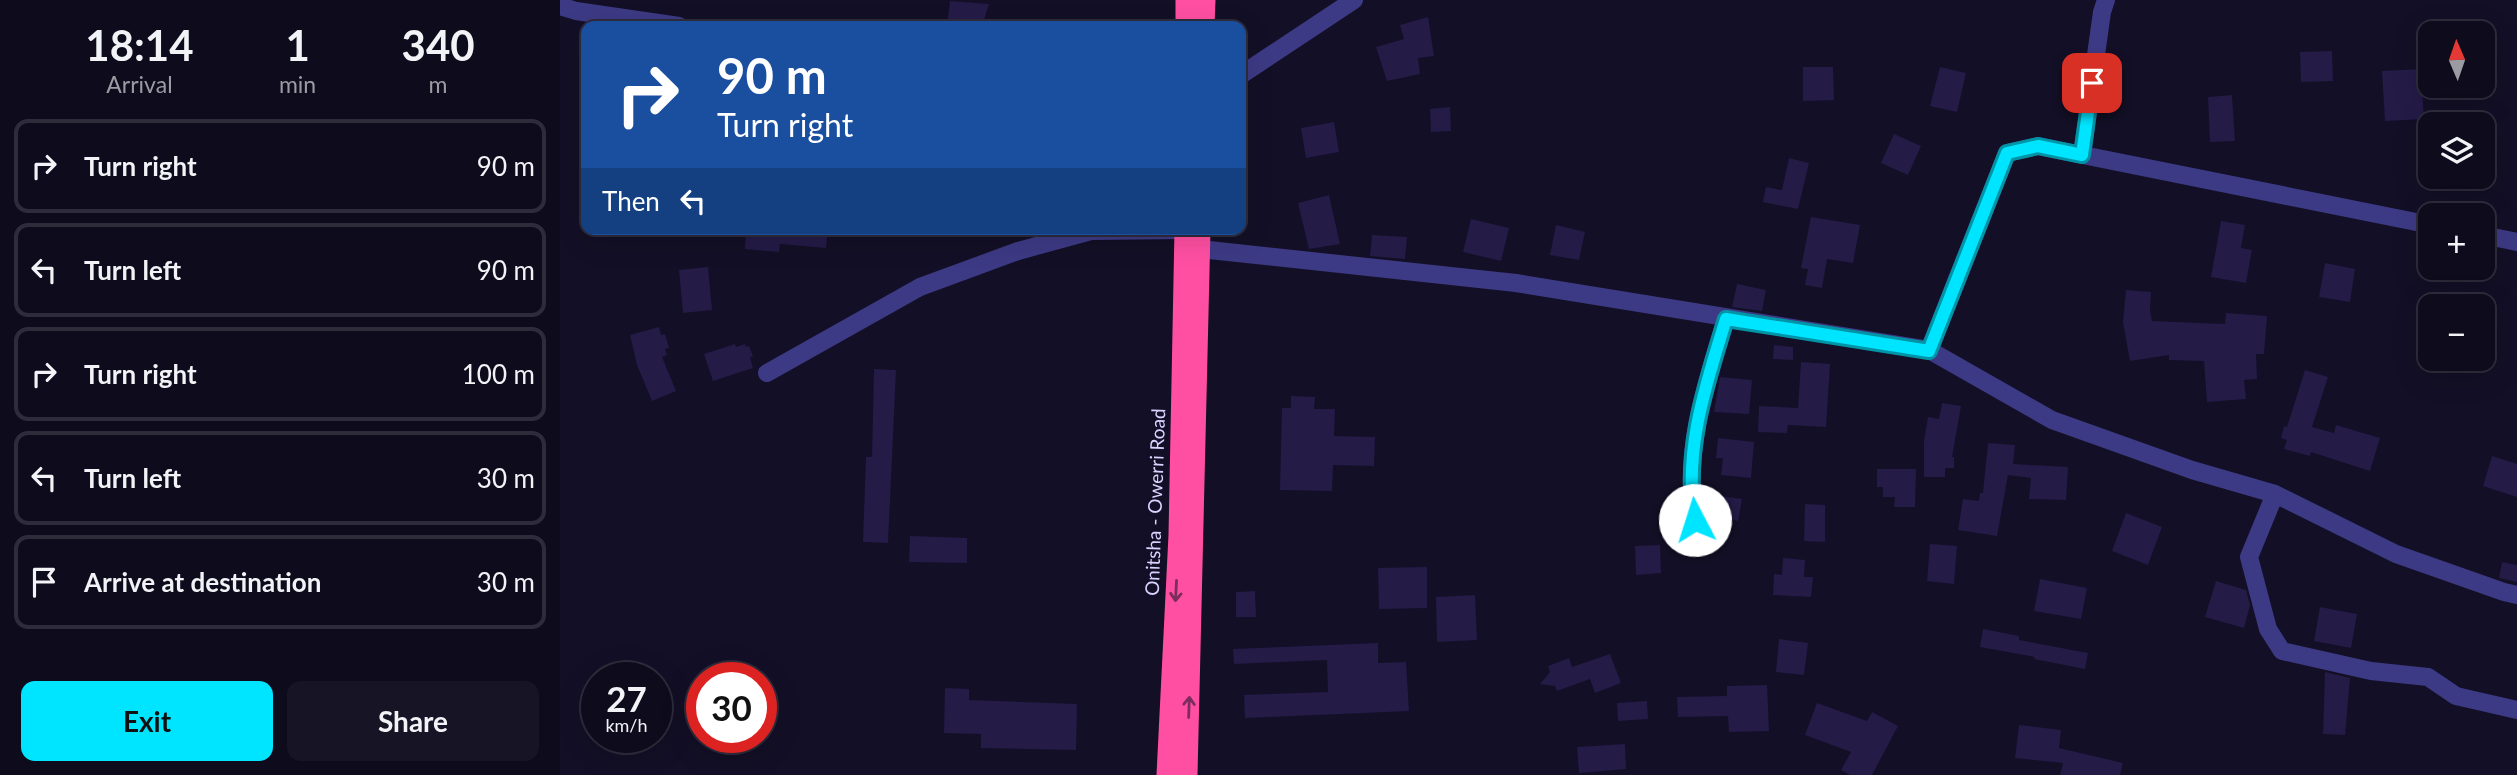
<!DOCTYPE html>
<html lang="en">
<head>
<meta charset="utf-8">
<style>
	body { margin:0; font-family:Lato,sans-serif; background:#171425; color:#f1f3f6; height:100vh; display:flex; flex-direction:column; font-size:26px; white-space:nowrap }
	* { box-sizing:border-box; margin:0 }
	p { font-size:23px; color:#9b9ba3 }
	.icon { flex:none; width:38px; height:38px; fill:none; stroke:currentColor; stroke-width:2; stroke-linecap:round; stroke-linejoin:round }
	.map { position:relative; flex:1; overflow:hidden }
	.panel { display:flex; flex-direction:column; background:#0e0b1c; width:560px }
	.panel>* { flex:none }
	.top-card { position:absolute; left:21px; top:21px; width:665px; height:214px; border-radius:14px; box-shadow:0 7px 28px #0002,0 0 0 2px #2e2b3b; background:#1a4fa0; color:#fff; overflow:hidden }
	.needle { width:46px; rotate:358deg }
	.fabs { position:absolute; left:1858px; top:21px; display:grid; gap:14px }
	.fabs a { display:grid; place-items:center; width:77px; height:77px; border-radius:14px; background:#0e0b1c; box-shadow:0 7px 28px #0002,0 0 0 2px #2e2b3b; font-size:35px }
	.speed { position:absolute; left:21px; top:662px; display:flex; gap:14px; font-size:35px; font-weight:700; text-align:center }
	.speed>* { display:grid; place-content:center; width:91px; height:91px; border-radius:50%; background:#0e0b1c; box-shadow:0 7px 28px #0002,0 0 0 2px #2e2b3b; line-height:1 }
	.speed small { font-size:18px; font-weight:400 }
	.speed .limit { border:10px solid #d22; background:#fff; color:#111 }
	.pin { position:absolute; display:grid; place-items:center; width:60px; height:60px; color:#fff; margin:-30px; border-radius:14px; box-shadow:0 4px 10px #0006 }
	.me { position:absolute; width:77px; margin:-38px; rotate:355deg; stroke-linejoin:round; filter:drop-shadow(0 0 5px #0008) }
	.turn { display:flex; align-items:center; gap:24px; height:147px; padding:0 21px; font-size:32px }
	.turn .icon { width:91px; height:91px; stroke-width:2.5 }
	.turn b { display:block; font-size:49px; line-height:60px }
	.then { display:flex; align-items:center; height:66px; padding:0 21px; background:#0003; gap:14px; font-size:26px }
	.eta { display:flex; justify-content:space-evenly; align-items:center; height:119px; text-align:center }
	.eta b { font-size:42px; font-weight:700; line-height:49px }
	.button { display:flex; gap:14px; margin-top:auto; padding:14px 21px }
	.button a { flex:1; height:80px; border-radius:14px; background:#00e5ff; color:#111; font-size:28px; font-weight:700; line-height:80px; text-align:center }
	.button a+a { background:#171425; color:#f1f3f6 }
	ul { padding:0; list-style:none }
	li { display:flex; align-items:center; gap:21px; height:94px; margin:0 14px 10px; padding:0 7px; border:4px solid #2e2b3b; border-radius:14px }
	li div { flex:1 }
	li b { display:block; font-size:26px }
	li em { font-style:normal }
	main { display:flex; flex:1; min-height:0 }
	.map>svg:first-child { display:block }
</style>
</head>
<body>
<main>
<section class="panel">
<div class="eta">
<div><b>18:14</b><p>Arrival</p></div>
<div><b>1</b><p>min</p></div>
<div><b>340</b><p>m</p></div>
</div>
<ul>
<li><svg class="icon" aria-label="right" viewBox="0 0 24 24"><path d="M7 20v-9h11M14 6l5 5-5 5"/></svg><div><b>Turn right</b></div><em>90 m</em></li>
<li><svg class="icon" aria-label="left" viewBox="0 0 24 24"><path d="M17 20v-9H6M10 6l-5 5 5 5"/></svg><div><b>Turn left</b></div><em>90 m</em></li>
<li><svg class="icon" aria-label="right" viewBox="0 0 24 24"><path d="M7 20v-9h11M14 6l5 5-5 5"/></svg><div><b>Turn right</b></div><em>100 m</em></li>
<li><svg class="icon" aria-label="left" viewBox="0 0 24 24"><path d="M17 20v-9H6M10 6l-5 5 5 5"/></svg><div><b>Turn left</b></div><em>30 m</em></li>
<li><svg class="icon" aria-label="arrive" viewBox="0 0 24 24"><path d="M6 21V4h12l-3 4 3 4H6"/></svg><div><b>Arrive at destination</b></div><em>30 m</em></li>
</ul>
<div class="button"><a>Exit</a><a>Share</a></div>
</section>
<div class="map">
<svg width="1957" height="775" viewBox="0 0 1957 775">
	<rect width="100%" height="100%" fill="#130f26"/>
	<!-- building -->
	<path fill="#241b47" d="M 390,1 L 429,4 L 422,26 L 387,26 Z
		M 868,17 L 874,56 L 858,58 L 860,74 L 827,81 L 816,47 L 844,39 L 840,25 Z
		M 1772,51 L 1773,81 L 1741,82 L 1740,52 Z
		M 1243,67 L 1273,67 L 1274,100 L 1243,101 Z
		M 1380,67 L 1406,73 L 1397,112 L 1370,106 Z
		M 1861,69 L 1864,119 L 1825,121 L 1822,71 Z
		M 1672,95 L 1675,141 L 1650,142 L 1648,97 Z
		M 890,107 L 891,131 L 871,132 L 870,109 Z
		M 774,122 L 779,152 L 746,158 L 741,128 Z
		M 1334,134 L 1361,146 L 1348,175 L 1321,163 Z
		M 1229,158 L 1249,163 L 1238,209 L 1203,202 L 1206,187 L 1222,190 Z
		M 769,195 L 780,244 L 749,249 L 738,203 Z
		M 1251,217 L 1300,225 L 1293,263 L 1267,259 L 1262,288 L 1245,285 L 1248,269 L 1241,268 Z
		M 911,219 L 949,228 L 941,261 L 903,252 Z
		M 1661,221 L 1685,225 L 1681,248 L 1692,250 L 1686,283 L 1651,277 Z
		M 996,225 L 1025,232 L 1019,260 L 990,255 Z
		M 186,229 L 268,229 L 266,248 L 220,244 L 219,252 L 185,249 Z
		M 812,235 L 847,237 L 845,259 L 810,256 Z
		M 1765,263 L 1795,269 L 1790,302 L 1759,297 Z
		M 148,267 L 152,310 L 123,313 L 119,270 Z
		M 1177,284 L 1206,290 L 1202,311 L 1172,307 Z
		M 1566,290 L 1591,292 L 1590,310 L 1592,321 L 1665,324 L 1666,313 L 1707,316 L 1704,354 L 1696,354 L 1697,379 L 1684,380 L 1686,399 L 1647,402 L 1644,361 L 1609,360 L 1609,355 L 1570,361 L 1563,322 Z
		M 99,327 L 101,335 L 105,334 L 109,348 L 105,349 L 107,355 L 102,357 L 116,391 L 92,401 L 77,365 L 70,335 Z
		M 175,344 L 176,347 L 185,344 L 186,347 L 189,346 L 193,356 L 190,357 L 193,368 L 153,381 L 144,354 Z
		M 1214,345 L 1233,347 L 1233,360 L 1213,359 Z
		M 1241,362 L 1270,364 L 1266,427 L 1228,425 L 1227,433 L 1198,432 L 1199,406 L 1238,408 Z
		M 314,369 L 336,370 L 328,543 L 303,542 L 306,457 L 312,457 Z
		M 1745,370 L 1768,377 L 1752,427 L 1774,433 L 1776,425 L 1820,438 L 1810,471 L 1751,452 L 1750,456 L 1724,449 L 1727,440 L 1721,438 L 1724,426 L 1727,427 Z
		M 1160,377 L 1192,380 L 1189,414 L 1154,412 Z
		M 731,396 L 755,397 L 754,409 L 775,409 L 774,436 L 815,437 L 814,466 L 773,465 L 772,491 L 720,490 L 722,408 L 731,408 Z
		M 1382,403 L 1401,406 L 1392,457 L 1394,457 L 1394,468 L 1385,468 L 1385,477 L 1364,477 L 1364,441 L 1368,417 L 1379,419 Z
		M 1158,438 L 1194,442 L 1191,478 L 1161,475 L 1163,458 L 1156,458 Z
		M 1428,443 L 1455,445 L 1453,464 L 1508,467 L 1506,500 L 1469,499 L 1471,478 L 1448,475 L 1437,536 L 1398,530 L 1403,499 L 1419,501 L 1420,493 L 1423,493 Z
		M 1932,456 L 1957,464 L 1957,497 L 1923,486 Z
		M 1317,469 L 1356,469 L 1355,507 L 1334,507 L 1335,497 L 1323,497 L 1323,487 L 1317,487 Z
		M 1153,495 L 1182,499 L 1178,521 L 1150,516 Z
		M 1245,504 L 1265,505 L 1265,542 L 1244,541 Z
		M 1566,513 L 1602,527 L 1588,565 L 1552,551 Z
		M 350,536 L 407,538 L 407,563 L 349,562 Z
		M 1370,544 L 1397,546 L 1394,584 L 1367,581 Z
		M 1100,545 L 1101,573 L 1076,575 L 1075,546 Z
		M 1223,558 L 1245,560 L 1244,577 L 1253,577 L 1251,597 L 1213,595 L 1214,574 L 1222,575 Z
		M 1942,562 L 1957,565 L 1957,582 L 1939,578 Z
		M 867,567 L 867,608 L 819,609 L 818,568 Z
		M 1480,579 L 1527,588 L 1521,619 L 1474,611 Z
		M 1656,581 L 1686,590 L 1690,605 L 1684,628 L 1645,617 Z
		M 695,591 L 696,617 L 676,617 L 676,592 Z
		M 915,595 L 917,640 L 877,642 L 876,597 Z
		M 1760,607 L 1797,614 L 1791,648 L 1754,641 Z
		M 1423,629 L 1459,636 L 1459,640 L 1528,653 L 1525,669 L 1474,659 L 1475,657 L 1420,647 Z
		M 1219,639 L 1248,643 L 1244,675 L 1216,672 Z
		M 818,643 L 818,663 L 846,662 L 849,711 L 685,718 L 684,695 L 768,692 L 767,660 L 674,664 L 673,649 Z
		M 1050,654 L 1061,683 L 1035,693 L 1030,679 L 997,691 L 995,686 L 980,684 L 990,672 L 988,666 L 1009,658 L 1012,667 Z
		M 1765,672 L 1790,678 L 1785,735 L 1763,734 Z
		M 1207,685 L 1209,731 L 1169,732 L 1168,716 L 1118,717 L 1117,697 L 1167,696 L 1167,686 Z
		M 385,688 L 409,689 L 409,700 L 517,704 L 516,750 L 421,748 L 421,734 L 384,733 Z
		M 1087,701 L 1088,719 L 1058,721 L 1057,703 Z
		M 1257,703 L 1307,721 L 1312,712 L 1338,726 L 1312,775 L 1290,775 L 1281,770 L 1291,752 L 1245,735 Z
		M 1459,725 L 1501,730 L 1499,748 L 1563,763 L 1560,775 L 1500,775 L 1503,763 L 1455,758 Z
		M 1065,744 L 1066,769 L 1019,773 L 1017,747 Z"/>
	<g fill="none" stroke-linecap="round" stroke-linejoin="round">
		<!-- minor -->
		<path stroke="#3d3a85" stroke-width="18" d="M 0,6 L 16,11 L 119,26
			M 681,75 L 794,0
			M 1522,155 L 1542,12 L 1546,0
			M 1923,235 L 1957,242
			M 640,249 L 956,283 L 1369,350 L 1492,420 L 1632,470 L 1715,494 L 1836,554 L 1944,592 L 1957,595
			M 1369,350 L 1447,153 L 1478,146 L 1871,225
			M 207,373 L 360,287 L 458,251 L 531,231 L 625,230
			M 1715,494 L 1689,557 L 1708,629 L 1722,651 L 1811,671 L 1868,677 L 1896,696 L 1957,710
			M 1135,520 C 1123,451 1146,384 1166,319"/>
		<!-- highway -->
		<path stroke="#ff4fa3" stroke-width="21" d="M 626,26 L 626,0
			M 644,26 L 645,0
			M 607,775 L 619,535 L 625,229
			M 627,775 L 640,229"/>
	</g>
	<!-- one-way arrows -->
	<defs><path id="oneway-shaft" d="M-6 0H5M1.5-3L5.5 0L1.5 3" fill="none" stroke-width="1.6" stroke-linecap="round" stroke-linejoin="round" transform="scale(1.75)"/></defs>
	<g stroke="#7d2c5e">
		<use href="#oneway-shaft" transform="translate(616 591) rotate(93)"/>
		<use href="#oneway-shaft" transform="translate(629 707) rotate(-88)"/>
	</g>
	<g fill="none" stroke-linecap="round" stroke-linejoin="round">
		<defs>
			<path id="route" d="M 1135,520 C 1123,451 1146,384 1166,319 L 1369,351 L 1447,153 L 1478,146 L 1522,155 L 1532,83"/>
		</defs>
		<!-- route casing -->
		<use href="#route" stroke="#0095a6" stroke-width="18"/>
		<!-- route -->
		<use href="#route" stroke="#00e5ff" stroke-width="12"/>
	</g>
	<g text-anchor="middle" stroke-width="6" stroke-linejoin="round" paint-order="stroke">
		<!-- street labels -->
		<g font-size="19" fill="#d9d4ff" stroke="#130f26">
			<text transform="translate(595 502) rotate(-88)" y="7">Onitsha - Owerri Road</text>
		</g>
	</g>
</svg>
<div class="fabs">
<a><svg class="needle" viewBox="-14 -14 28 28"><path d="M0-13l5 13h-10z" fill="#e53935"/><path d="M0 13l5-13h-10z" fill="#9b9ba3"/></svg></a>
<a><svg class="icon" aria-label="layers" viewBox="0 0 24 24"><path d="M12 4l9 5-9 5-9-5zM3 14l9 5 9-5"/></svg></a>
<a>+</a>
<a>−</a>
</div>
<div class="speed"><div>27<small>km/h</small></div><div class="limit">30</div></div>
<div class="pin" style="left:1532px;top:83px;background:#d93025"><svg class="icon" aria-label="arrive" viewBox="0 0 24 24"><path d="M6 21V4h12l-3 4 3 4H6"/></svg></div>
<svg class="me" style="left:1135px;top:520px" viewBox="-20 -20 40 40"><circle r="19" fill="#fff"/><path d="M0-13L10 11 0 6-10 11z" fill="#00e5ff"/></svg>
<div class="top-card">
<div class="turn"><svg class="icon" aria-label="right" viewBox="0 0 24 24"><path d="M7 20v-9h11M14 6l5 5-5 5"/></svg><div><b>90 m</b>Turn right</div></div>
<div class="then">Then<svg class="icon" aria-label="left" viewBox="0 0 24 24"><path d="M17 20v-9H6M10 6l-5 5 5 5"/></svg></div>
</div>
</div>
</main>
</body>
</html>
